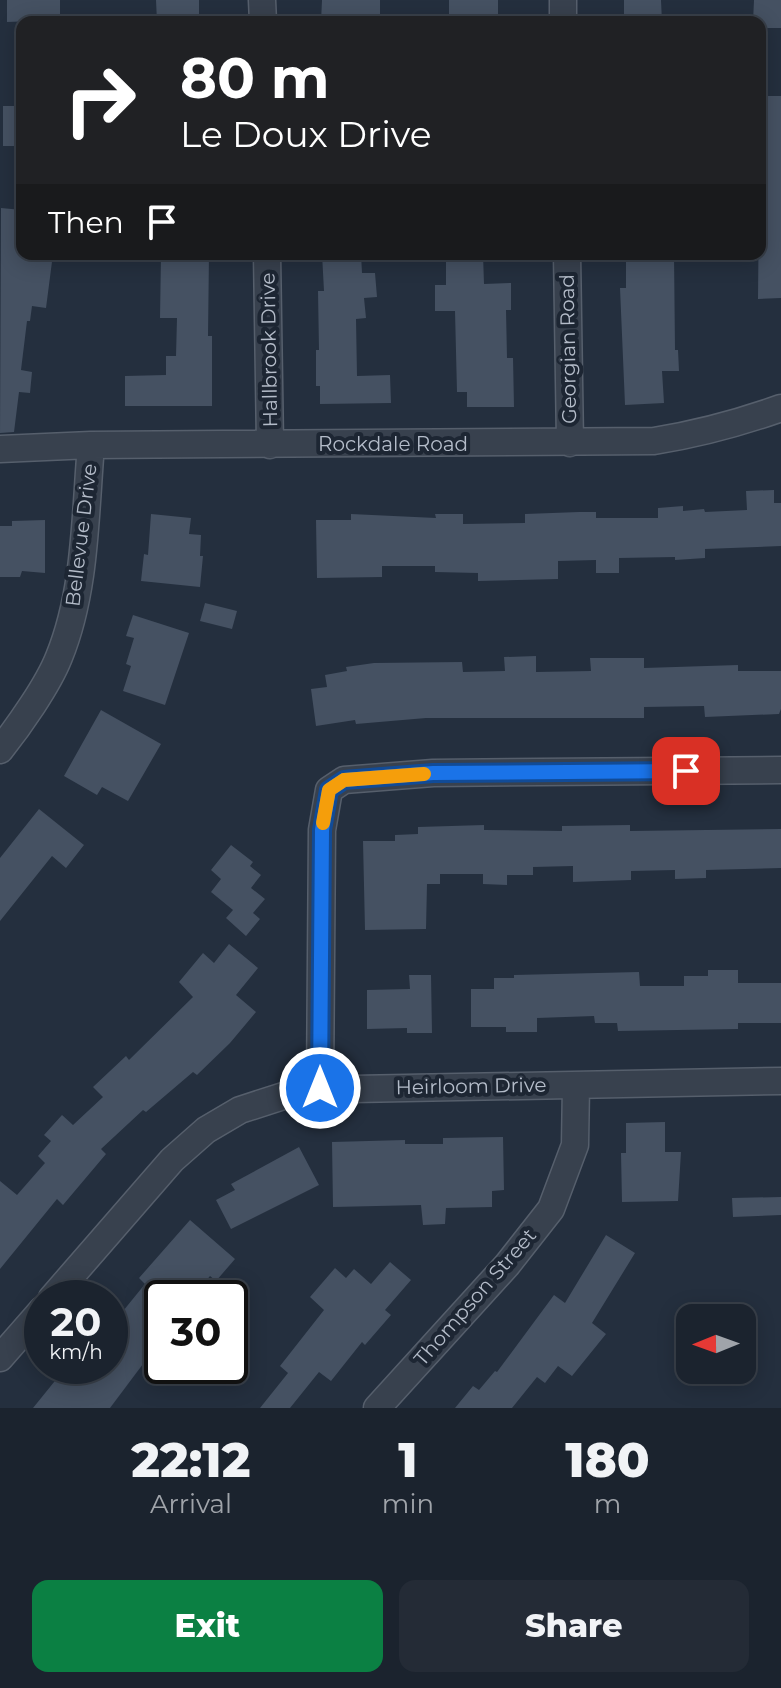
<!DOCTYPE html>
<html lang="en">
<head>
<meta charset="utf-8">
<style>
	body { margin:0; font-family:Montserrat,sans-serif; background:#242b36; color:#f1f3f6; height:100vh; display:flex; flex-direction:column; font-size:30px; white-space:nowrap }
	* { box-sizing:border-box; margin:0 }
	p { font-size:26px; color:#a0a4aa }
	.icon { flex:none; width:44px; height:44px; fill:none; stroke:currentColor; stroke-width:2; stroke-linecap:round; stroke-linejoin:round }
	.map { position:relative; height:1408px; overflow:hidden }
	.drawer { display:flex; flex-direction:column; background:#1b232e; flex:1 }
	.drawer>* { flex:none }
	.top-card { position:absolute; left:16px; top:16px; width:750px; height:244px; border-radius:16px; box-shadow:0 4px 20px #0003,0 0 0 2px #39404a; background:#202124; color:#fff; overflow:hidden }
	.needle { width:52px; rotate:269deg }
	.fabs { position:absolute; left:676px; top:1304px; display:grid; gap:16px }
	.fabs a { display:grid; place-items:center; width:80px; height:80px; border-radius:16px; background:#1b232e; box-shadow:0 4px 20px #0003,0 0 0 2px #39404a; font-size:40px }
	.speed { position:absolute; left:24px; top:1280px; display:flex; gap:16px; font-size:40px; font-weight:700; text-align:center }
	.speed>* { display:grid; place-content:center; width:104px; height:104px; border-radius:50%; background:#1b232e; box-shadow:0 4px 20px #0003,0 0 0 2px #39404a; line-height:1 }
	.speed small { font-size:20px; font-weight:400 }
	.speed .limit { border:4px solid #111; border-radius:12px; background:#fff; color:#111 }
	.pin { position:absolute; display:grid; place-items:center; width:68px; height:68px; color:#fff; margin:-34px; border-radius:16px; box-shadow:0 4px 12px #0006 }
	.me { position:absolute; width:88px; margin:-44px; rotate:0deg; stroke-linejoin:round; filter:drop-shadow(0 0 6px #0008) }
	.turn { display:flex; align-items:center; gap:28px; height:168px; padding:0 32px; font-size:36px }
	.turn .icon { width:104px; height:104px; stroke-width:2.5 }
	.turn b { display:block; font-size:56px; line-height:68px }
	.then { display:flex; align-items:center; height:76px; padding:0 32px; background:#0003; gap:16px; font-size:30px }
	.eta { display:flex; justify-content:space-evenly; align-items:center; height:136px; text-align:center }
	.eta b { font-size:48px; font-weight:800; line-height:56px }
	.action { display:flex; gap:16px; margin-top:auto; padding:16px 32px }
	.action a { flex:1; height:92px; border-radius:16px; background:#0b8043; color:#fff; font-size:32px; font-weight:800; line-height:92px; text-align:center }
	.action a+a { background:#242b36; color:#f1f3f6 }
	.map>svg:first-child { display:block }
</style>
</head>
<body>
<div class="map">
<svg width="781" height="1408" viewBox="0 0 781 1408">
	<rect width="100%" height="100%" fill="#242f3e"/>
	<!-- building -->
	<path fill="#455162" d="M 7,0 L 60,0 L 60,20 L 7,22 Z
		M 156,0 L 199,0 L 199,22 L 157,22 Z
		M 322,0 L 380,0 L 380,22 L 321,22 Z
		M 449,0 L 498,0 L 498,22 L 449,22 Z
		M 624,0 L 661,0 L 662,22 L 624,22 Z
		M 754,0 L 781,0 L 781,28 L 760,28 L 760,22 L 753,22 Z
		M 760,96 L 781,96 L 781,298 L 758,299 Z
		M 3,106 L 22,106 L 22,146 L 3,146 Z
		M 1,208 L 22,210 L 22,254 L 53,254 L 46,308 L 32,306 L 30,321 L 27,321 L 21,370 L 32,372 L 30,393 L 19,392 L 14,432 L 0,433 Z
		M 161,254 L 209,254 L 208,336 L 212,336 L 212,406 L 125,406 L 125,376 L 166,375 L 166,356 L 176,356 L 177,318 L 160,318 Z
		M 322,254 L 361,254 L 362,273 L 375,273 L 377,297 L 364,298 L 366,318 L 356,319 L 357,376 L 390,375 L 391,403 L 320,404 L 320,386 L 316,386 L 316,350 L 319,350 L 318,291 L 324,291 Z
		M 446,254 L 483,254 L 484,284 L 511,283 L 511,310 L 506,310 L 507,358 L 513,358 L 514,407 L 467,407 L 467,392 L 457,392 L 455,311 L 435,311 L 435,285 L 446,285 Z
		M 626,254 L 674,254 L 675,350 L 678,350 L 679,371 L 662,371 L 664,403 L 625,405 L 620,288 L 626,288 Z
		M 774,490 L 774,503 L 781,503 L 781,546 L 705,549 L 705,558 L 675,560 L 675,557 L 619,558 L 619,573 L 596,573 L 596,560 L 558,561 L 558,579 L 478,581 L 478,573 L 435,572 L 435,566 L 382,566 L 382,577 L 317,578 L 316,520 L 351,520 L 351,514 L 436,518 L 435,514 L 463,514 L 463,524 L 525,523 L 525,514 L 579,512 L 596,512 L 596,518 L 658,518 L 658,508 L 683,506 L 683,511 L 704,509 L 705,512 L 747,510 L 746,491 Z
		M 151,514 L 191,518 L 189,534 L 201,535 L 200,556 L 203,556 L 200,587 L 141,581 L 144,554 L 148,555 Z
		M 45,520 L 45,573 L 22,571 L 20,577 L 0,577 L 0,526 L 12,526 L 12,521 Z
		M 205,603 L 237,611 L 232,629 L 200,621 Z
		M 133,615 L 189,633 L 165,705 L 123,691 L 131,666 L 126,664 L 134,638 L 126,636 Z
		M 536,656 L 536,672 L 591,671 L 590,658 L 644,658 L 644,668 L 738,665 L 738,671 L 781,671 L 781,709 L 779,714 L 705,717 L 704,706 L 644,707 L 644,718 L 426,718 L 356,724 L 355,720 L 316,726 L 311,689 L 327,687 L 325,675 L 347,671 L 346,667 L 374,663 L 462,662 L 463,672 L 505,671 L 504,657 Z
		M 101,710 L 161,744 L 128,801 L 102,787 L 97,795 L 64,776 Z
		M 39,809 L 84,845 L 66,868 L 52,856 L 0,921 L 0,858 Z
		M 484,825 L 484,830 L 562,831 L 562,826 L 630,825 L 630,831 L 781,829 L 781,868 L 706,870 L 706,878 L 675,879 L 675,870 L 631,871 L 631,880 L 573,882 L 573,866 L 533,867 L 533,875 L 507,875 L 507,885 L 483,884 L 483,874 L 440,874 L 440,884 L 427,884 L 426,929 L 365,930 L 363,841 L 395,841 L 395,835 L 418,834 L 418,827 Z
		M 231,845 L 253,862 L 250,866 L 261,875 L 251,888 L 265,899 L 253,913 L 260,919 L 246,936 L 226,918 L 233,910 L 211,892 L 221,879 L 211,870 Z
		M 229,944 L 258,968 L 236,995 L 256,1012 L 230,1043 L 197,1075 L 193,1072 L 146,1112 L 143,1110 L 101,1149 L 106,1154 L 63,1205 L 57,1199 L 0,1269 L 0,1181 L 17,1195 L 45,1163 L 38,1156 L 51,1141 L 44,1135 L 62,1115 L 73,1125 L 103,1097 L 93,1087 L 126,1056 L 129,1060 L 193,997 L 179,982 L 203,953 L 214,963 Z
		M 708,970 L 738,970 L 738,983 L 781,983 L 781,1023 L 738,1023 L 738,1029 L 618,1031 L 617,1023 L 595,1023 L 594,1016 L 537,1018 L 537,1032 L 506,1032 L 506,1027 L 471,1027 L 471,989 L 494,989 L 494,978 L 514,978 L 514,975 L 639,972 L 640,986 L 684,986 L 684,976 L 708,976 Z
		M 409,975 L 431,975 L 432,1033 L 407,1033 L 407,1028 L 367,1029 L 367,990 L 410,989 Z
		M 665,1122 L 665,1152 L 681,1152 L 678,1201 L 622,1202 L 621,1153 L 626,1153 L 626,1123 Z
		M 503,1137 L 504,1190 L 492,1191 L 492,1207 L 446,1208 L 445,1224 L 423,1225 L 421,1205 L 333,1207 L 332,1142 L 405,1140 L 405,1144 L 443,1144 L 443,1138 Z
		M 299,1147 L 319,1185 L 231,1229 L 216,1200 L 235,1190 L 231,1184 Z
		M 781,1197 L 781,1215 L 733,1217 L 732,1198 Z
		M 190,1220 L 235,1259 L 216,1281 L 210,1276 L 197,1292 L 193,1288 L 184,1298 L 162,1298 L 162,1324 L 145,1346 L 152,1352 L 110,1408 L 33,1408 L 67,1366 L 110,1366 L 110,1308 L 119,1316 L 145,1284 L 139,1278 Z
		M 606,1235 L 635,1253 L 592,1323 L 606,1334 L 572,1376 L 558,1366 L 545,1383 L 537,1377 L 512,1408 L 455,1408 L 473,1386 L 479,1390 L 495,1371 L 497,1372 L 554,1295 L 565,1303 Z
		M 390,1262 L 411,1280 L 385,1310 L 391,1315 L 365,1345 L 362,1342 L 331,1381 L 319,1372 L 290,1408 L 260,1408 L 288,1373 L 280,1366 L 324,1310 L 310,1297 L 335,1268 L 346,1278 L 354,1269 L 371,1284 Z"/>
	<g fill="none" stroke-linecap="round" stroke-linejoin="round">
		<defs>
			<path id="street" d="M 262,0 L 263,22
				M 563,0 L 563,22
				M 267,254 L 270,445
				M 567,254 L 570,443
				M 0,449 L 91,445 L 654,441 C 698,434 739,423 781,408
				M 0,750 C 19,726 48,685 59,657 C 86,591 85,515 91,445
				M 320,1088 L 322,830 L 329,790 L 344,780 L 433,773 L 781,770
				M 52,1298 L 172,1160 L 206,1130 L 240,1110 L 302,1090 L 781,1081
				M 0,1358 L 42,1310
				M 377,1408 L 507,1265 L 551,1209 L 575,1145 L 576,1085"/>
		</defs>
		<!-- street casing -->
		<use href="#street" stroke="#565f6c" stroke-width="29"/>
		<!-- street -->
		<use href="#street" stroke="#38414e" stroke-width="26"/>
	</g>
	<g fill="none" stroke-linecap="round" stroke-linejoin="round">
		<defs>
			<path id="route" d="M 320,1088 L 322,830 L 329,790 L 344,780 L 433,773 L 686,771"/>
		</defs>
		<!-- route casing -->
		<use href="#route" stroke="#114b97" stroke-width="20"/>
		<!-- route -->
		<use href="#route" stroke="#1a73e8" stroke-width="14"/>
		<!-- slow -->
		<path stroke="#f59e0b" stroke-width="14" d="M 323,823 L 329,790 L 344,780 L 424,774"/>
	</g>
	<g text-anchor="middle" stroke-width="8" stroke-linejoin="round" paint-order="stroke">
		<!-- street labels -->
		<g font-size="20" fill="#b4bcc9" stroke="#1d2633">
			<text transform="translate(568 349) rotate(-91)" y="7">Georgian Road</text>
			<text transform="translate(269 350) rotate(-91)" y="7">Hallbrook Drive</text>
			<text x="393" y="451">Rockdale Road</text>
			<text transform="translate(81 535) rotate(-83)" y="7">Bellevue Drive</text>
			<text transform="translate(471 1086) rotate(-1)" y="7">Heirloom Drive</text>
			<text transform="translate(475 1297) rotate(-49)" y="7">Thompson Street</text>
		</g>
	</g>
</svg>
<div class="fabs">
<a><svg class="needle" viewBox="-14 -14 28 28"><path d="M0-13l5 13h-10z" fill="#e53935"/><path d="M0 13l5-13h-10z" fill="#a0a4aa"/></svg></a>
</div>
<div class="speed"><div>20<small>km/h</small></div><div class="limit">30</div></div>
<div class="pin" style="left:686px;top:771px;background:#d93025"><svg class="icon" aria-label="arrive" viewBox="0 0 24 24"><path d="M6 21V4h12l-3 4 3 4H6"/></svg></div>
<svg class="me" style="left:320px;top:1088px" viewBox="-20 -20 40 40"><circle r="17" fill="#1a73e8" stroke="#fff" stroke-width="3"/><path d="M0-11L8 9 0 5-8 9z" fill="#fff"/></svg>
<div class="top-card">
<div class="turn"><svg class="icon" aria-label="right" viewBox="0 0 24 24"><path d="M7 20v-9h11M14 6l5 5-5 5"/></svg><div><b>80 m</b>Le Doux Drive</div></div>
<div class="then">Then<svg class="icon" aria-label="arrive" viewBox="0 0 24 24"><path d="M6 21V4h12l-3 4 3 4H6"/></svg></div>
</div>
</div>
<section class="drawer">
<div class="eta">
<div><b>22:12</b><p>Arrival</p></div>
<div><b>1</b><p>min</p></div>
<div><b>180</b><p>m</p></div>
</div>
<div class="action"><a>Exit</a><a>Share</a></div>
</section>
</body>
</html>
